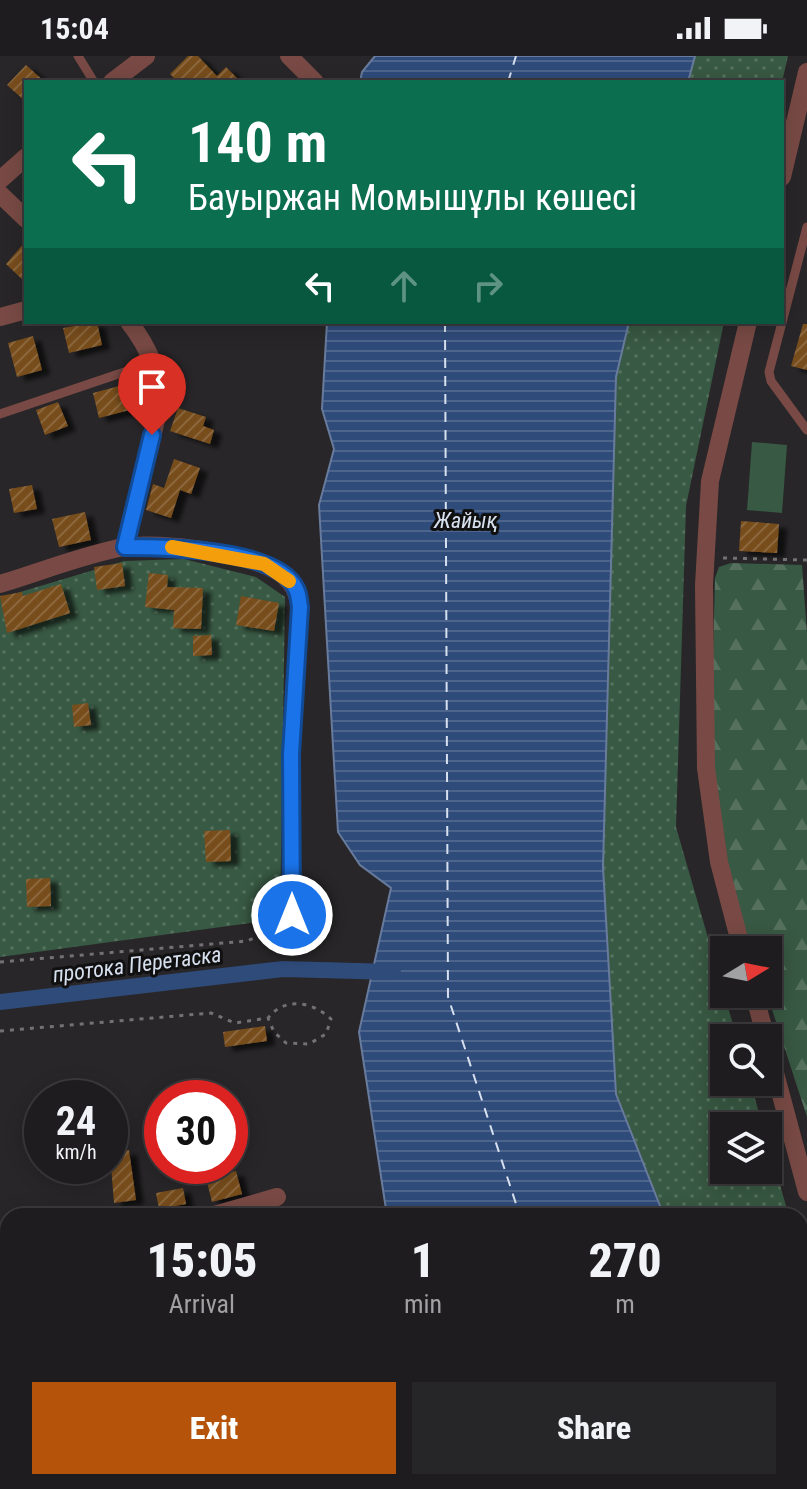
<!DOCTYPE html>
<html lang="en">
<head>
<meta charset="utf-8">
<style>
	body { margin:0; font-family:"Roboto Condensed",sans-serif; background:#262527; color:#f1f3f6; height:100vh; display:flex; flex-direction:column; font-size:30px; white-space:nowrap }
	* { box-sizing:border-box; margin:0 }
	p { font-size:26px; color:#a1a1a4 }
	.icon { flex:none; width:44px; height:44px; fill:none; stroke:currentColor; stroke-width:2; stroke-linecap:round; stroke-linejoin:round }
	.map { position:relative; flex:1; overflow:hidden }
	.drawer { position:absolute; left:0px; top:1152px; width:808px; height:282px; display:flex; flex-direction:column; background:#1e1c1e; border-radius:24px 24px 0 0; box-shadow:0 4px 20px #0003,0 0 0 2px #3c3a3c }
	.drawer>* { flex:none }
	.banner { position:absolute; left:24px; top:24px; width:760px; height:244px; border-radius:0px; box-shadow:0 4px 20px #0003,0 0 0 2px #3c3a3c; background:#0b6e4f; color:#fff; overflow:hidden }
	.needle { width:52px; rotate:80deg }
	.tools { position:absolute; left:710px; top:880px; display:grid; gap:16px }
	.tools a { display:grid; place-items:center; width:72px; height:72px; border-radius:0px; background:#1e1c1e; box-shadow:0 4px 20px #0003,0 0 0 2px #3c3a3c; font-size:40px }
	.speed { position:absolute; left:24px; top:1024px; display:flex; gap:16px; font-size:40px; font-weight:700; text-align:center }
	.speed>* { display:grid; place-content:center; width:104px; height:104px; border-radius:50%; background:#1e1c1e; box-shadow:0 4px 20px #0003,0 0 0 2px #3c3a3c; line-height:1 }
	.speed small { font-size:20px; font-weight:400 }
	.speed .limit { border:12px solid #d22; background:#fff; color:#111 }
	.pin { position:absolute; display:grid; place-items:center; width:68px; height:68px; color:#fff; margin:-82px -34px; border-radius:50% 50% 50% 0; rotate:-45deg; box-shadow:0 0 8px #0007 }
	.pin .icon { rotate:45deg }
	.me { position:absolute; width:88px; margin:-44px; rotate:0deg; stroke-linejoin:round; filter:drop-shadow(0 0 6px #0008) }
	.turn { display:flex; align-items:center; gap:28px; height:168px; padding:0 32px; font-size:36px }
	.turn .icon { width:104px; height:104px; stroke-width:2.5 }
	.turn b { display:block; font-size:56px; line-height:68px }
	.lanes { display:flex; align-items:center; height:76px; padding:0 32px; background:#0003; justify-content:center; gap:40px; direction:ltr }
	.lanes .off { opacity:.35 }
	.eta { display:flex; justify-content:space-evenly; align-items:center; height:136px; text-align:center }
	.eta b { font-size:48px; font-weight:800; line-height:56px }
	.action { display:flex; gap:16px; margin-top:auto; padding:16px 32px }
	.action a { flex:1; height:92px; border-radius:0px; background:#b45309; color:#fff; font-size:32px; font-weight:800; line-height:92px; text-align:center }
	.action a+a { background:#262527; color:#f1f3f6 }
	.status { display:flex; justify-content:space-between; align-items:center; height:56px; padding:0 40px; background:#1e1c1e; direction:ltr }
	.status svg { height:22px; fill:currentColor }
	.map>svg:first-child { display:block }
</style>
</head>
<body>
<div class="status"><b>15:04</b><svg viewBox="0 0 49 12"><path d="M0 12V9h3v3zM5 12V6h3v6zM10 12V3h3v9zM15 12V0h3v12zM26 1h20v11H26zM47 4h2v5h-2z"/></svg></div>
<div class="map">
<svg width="807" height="1433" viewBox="0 0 807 1433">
	<defs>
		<pattern id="grass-dots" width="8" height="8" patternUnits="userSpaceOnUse" patternTransform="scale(2)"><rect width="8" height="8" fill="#385943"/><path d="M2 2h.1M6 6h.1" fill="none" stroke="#55715e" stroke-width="1.8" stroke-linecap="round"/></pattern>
		<pattern id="forest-firs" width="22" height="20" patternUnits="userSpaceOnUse" patternTransform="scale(2)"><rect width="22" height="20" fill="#385943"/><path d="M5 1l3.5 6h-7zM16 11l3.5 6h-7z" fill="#55715e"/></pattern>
		<pattern id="water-rules" width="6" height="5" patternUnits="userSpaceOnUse" patternTransform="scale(2)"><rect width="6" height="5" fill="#2f4b7a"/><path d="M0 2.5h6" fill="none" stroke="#4d658d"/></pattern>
		<pattern id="building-hatch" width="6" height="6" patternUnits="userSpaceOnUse" patternTransform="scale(2)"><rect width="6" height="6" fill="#784d1c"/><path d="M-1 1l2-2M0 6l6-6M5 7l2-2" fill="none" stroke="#8b673d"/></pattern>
		<filter id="shadow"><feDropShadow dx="8" dy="4.5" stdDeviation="2" flood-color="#0009"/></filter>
	</defs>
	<rect width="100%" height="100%" fill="#282628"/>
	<!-- grass -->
	<path fill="url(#grass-dots)" d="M 695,0 L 788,0 L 782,26 L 688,26 Z
		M 629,266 L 724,266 L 686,450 L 676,771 L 737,982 L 724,982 L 724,1026 L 750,1026 L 763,1070 L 724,1070 L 724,1114 L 768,1114 L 768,1088 L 789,1160 L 664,1160 L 616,1038 L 603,811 L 616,321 Z
		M 184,503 L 256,521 L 285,541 L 280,863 L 0,901 L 0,542 L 124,505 Z
		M 800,1182 L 807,1196 L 807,1395 L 800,1387 Z"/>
	<!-- forest -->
	<path fill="url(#forest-firs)" d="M 731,507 L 802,509 L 807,577 L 807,1061 L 767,938 L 768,894 L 752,894 L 721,797 L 711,678 L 715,522 L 719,511 Z"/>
	<!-- park -->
	<path fill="#385943" d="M 752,386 L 787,389 L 782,457 L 747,454 Z"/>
	<!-- water -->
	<path fill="url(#water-rules)" stroke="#687b9c" stroke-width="2" d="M 375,0 L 695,0 L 688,26 L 360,26 L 362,16 Z
		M 327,266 L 629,266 L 616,321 L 603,811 L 616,1038 L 664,1160 L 387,1160 L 359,976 L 391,832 L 360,809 L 338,776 L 319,449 L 334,393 L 322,353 Z
		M 800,1387 L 807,1395 L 807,1433 L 434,1433 L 432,1426 L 800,1426 Z"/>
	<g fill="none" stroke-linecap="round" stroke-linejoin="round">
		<!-- canal -->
		<path stroke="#2f4b7a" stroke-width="16" d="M 0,946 L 283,913 L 393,916"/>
		<!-- ferry -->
		<path stroke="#d7e0ef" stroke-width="2" stroke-dasharray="10 8" stroke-linecap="butt" d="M 508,26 L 516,0
			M 445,266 L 448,941 L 520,1160
			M 607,1426 L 609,1433"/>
	</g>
	<!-- building -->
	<path fill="url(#building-hatch)" filter="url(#shadow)" d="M 188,0 L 198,0 L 217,20 L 226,11 L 241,26 L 178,26 L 170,18 Z
		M 26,9 L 45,26 L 26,26 L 26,46 L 7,29 Z
		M 26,185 L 26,227 L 6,208 Z
		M 97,266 L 102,289 L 69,297 L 63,272 Z
		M 803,268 L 807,268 L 807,314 L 791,310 Z
		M 33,280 L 42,314 L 17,321 L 8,287 Z
		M 134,326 L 141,351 L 99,362 L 93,337 Z
		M 58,346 L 68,370 L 45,379 L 36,354 Z
		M 178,352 L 206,361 L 203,370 L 214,374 L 210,388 L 170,375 Z
		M 174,403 L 200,412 L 191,438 L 180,434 L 171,462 L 146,454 L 153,428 L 164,432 Z
		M 32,429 L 37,453 L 14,457 L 9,433 Z
		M 85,456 L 91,484 L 59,491 L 52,463 Z
		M 741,465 L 779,468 L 777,497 L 739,495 Z
		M 122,507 L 125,530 L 97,534 L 94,511 Z
		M 149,517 L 168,519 L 167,531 L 203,532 L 201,573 L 173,572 L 174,554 L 145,551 Z
		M 61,528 L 70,557 L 7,577 L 0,540 L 22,536 L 23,540 Z
		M 241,540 L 279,547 L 274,575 L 236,569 Z
		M 211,579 L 212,599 L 193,600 L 193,580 Z
		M 88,647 L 91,669 L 74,671 L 72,649 Z
		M 230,774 L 231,805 L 206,806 L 204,775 Z
		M 50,822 L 51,850 L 27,851 L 26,823 Z
		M 265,970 L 267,985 L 225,991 L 223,976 Z
		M 129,1094 L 136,1144 L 114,1147 L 110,1097 Z
		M 236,1115 L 242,1138 L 212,1146 L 206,1122 Z
		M 183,1132 L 186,1148 L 159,1153 L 156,1137 Z"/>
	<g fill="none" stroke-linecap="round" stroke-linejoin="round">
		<!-- path -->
		<path stroke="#737173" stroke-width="3" stroke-dasharray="4 6" stroke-linecap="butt" d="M 723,502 L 807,504
			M 0,906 L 247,885 L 281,871
			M 0,975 L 211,957 L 235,967 L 268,962 C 285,940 313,946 331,963 L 326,978 L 309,988 L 286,987 L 274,976 L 268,962"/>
		<!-- lane -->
		<path stroke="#794a45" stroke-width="9" d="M 78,0 L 94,26
			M 807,171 L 769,316 L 771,325 L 807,374
			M 0,358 L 154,306"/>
		<!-- street -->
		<path stroke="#794a45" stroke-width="18" d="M 289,0 L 315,26
			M 112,26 L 146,0
			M 782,121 L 807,16
			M 0,124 L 26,101
			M 0,138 L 26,163
			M 0,261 L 26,254
			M 125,491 L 159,352 C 160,318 150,293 129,266
			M 0,528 C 40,516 82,499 124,491 C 157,485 259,497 284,520 C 295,529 297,538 300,551 L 291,698 L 292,859
			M 742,894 L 719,806 L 706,712 L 704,529 L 710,425 L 748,266
			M 754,938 L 766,982
			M 768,991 L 807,1136
			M 211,1160 L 277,1141
			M 0,1327 L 8,1323
			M 201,1426 L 203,1433"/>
	</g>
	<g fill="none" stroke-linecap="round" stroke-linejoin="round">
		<defs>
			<path id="route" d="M 152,379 L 125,491 C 163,491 278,492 296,533 C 299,538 299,546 300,551 L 291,698 L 292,859"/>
		</defs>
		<!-- route casing -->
		<use href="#route" stroke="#114b97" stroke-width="20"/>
		<!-- route -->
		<use href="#route" stroke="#1a73e8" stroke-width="14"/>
		<!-- slow -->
		<path stroke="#f59e0b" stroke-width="14" d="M 172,491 L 264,508 L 289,525"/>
	</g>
	<g text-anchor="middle" stroke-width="6" stroke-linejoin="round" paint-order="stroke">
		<!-- water labels -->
		<g font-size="22" font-style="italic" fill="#d7e0ef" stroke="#111010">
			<text x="466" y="472">Жайық</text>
			<text transform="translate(137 908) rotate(-7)" y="8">протока Перетаска</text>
		</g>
	</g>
</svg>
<div class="tools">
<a><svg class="needle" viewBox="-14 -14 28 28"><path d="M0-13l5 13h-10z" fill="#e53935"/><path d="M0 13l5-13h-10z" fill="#a1a1a4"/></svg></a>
<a><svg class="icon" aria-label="search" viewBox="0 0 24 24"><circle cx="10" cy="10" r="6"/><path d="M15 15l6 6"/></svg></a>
<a><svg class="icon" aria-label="layers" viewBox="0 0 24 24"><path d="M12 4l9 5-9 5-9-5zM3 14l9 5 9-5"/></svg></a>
</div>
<div class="speed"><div>24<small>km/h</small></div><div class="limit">30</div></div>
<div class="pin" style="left:152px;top:379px;background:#d93025"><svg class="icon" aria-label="arrive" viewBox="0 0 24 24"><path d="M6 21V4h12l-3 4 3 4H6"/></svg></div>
<svg class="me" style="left:292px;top:859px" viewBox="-20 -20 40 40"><circle r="17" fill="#1a73e8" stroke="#fff" stroke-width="3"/><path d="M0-11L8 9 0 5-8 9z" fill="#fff"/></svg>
<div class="banner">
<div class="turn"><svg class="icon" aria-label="left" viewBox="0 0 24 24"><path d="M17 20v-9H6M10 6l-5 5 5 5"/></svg><div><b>140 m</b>Бауыржан Момышұлы көшесі</div></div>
<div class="lanes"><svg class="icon" aria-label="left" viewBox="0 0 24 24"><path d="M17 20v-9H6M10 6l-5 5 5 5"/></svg><svg class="icon off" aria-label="ahead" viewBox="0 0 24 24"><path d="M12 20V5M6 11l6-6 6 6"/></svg><svg class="icon off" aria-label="right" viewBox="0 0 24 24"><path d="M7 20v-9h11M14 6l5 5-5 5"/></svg></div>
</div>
<section class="drawer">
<div class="eta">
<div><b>15:05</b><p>Arrival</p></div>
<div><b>1</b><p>min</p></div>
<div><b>270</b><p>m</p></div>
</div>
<div class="action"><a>Exit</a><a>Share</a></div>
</section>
</div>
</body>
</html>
